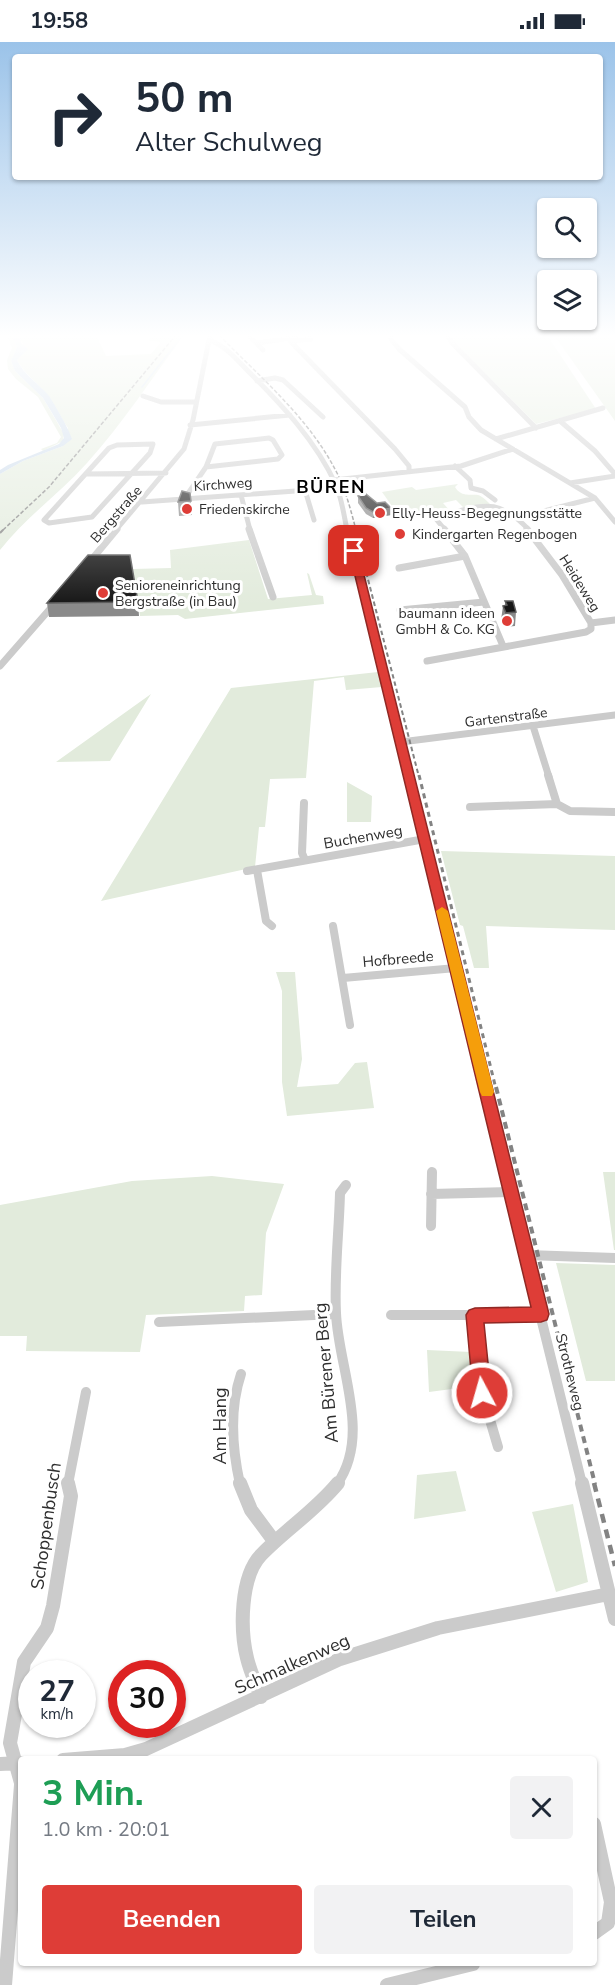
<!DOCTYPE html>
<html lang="de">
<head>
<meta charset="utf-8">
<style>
	body { margin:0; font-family:"Nunito Sans",sans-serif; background:#f2f2f3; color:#1f2937; height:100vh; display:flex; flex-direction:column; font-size:22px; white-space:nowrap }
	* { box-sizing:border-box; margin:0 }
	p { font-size:20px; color:#747a83 }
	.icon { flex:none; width:33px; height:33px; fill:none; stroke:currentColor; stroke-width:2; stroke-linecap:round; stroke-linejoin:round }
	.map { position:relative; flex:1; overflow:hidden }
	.side { position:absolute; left:18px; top:1714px; width:579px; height:210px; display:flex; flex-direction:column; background:#fff; border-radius:6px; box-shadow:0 2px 4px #0004 }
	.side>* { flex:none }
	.banner { position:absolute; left:12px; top:12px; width:591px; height:126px; border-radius:6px; box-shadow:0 2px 4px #0004; background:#fff; color:#1f2937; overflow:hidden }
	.buttons { position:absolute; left:537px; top:156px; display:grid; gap:12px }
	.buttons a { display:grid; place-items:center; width:60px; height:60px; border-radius:6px; background:#fff; box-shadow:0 2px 4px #0004; font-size:30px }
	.speed { position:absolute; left:18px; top:1618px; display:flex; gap:12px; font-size:30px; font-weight:700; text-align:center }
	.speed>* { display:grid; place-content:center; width:78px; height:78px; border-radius:50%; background:#fff; box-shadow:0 2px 4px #0004; line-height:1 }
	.speed small { font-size:15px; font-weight:400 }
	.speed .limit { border:9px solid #d22; background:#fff; color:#111 }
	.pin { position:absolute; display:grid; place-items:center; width:51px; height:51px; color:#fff; margin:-26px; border-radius:12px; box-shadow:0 3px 9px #0006 }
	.me { position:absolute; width:66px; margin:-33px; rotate:354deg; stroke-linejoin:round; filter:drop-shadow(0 0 4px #0008) }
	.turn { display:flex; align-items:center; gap:21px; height:126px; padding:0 24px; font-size:27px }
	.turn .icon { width:78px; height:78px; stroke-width:2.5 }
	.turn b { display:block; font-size:42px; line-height:51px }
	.round { display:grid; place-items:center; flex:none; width:63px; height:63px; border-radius:6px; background:#f2f2f3 }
	.headline { display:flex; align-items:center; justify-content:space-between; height:102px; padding:0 24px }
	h1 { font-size:36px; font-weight:700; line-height:45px; color:#1e9e55 }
	.action { display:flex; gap:12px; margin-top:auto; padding:12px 24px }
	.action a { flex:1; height:69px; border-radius:6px; background:#de3d37; color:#fff; font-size:24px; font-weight:700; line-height:69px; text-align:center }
	.action a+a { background:#f2f2f3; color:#1f2937 }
	.status { display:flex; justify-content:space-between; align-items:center; height:42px; padding:0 30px; background:#fff; direction:ltr }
	.status svg { height:16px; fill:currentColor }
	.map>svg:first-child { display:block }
</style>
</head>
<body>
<div class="status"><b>19:58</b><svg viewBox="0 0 49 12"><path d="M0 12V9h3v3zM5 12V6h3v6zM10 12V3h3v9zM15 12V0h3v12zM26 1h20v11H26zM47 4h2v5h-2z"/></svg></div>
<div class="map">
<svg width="615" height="1943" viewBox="0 0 615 1943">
	<rect width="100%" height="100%" fill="#fff"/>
	<!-- green -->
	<path fill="#e2ebdc" d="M 7,293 L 12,293 L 17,305 L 11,319 L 15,329 L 43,356 L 64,392 L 63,399 L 43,409 L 41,407 L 57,401 L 61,395 L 38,355 L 16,337 L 8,327 L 7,318 L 12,306 Z
		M 18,293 L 96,293 L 106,314 L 151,312 L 161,300 L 149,299 L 150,293 L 184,293 C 152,336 123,381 87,421 C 60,451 25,476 0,508 L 0,432 L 23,419 L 63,404 L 68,386 C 61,376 56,364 48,354 C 38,341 25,333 17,318 L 26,308 Z
		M 451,293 L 547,293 L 596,367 L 536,382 L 456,302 Z
		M 554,293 L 608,293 L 615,299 L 615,379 Z
		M 458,442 L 455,445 C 461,455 469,452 478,453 C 482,454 487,459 490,462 L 465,467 L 456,458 L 443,461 L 451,470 L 403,476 L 399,474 L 382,450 L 412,445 L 416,448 Z
		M 249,498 L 268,557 L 312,553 L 307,531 L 309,532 L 316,553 L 323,554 L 324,562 L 185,577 L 178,573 L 140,574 L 133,527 L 171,526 L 170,508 Z
		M 378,630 L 382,645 L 346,648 L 344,635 L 314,639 L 306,736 L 270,737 L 265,785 L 259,785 L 255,825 L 101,859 L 231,646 Z
		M 151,652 L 110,719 L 56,720 Z
		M 347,740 L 372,754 L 371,780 L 347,780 Z
		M 441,809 L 615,814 L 615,888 L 486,884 L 489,926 L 474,926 L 463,884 L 460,883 Z
		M 276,930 L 295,930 L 302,1017 L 297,1045 L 338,1042 L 355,1021 L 367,1020 L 374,1066 L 287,1074 L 282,1040 L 282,949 Z
		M 603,1130 L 615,1130 L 615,1208 L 614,1208 Z
		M 212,1134 L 284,1142 L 266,1191 L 262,1253 L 245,1254 L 244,1269 L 146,1273 L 140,1310 L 26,1309 L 27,1294 L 0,1294 L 0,1163 L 132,1139 Z
		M 556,1221 L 615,1223 L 615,1339 L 586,1339 Z
		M 427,1308 L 471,1310 L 475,1344 L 429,1350 Z
		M 456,1429 L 466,1469 L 414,1477 L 417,1433 Z
		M 573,1462 L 588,1540 L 556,1550 L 532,1470 Z"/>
	<!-- water -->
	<path fill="#c9d9ea" d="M 12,293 L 18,293 L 22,302 L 28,307 L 17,318 C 24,333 38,341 49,354 C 55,363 69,387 72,397 L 63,404 L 23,419 L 0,432 L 0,428 L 8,423 L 59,402 L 64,396 L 61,386 L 43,356 L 15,329 L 11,319 L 17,305 Z"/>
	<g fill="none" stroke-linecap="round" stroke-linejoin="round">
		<!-- stream -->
		<path stroke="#c9d9ea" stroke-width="1.5" d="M 142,345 L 183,293"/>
		<!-- minor-far4 -->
		<path stroke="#cbcbcb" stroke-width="5" d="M 249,293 L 263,308
			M 297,293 L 299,298 L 291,300 L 395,407 L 409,424 L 409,428
			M 392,293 L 391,297 L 399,307 L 465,365 L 469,375 L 481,388 L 595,456 L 615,480
			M 447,293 L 453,302 L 536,386
			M 209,298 C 226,304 236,317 248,329 C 282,363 316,399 336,443 C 342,457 344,474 347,488
			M 299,298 L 311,297 L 309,293
			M 257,301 L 296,295
			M 257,339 L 275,336 L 283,338 L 323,375
			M 143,354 L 161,360 L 195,360
			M 560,379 L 595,409 L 615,432
			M 190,383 L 290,373
			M 269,396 L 273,398 L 282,413 L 278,417 L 206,425 L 215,402 Z
			M 496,397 L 603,366
			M 153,402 L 150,411 L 92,475 L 49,481 L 44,478 L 109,406 L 117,403 Z
			M 455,424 L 470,438 L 471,446 L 483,449 L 495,458
			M 86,432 L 166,431
			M 334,438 L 461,424 L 513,407
			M 570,441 L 615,434
			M 305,448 L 314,478
			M 241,453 L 250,488
			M 188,456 L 187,453 L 206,425
			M 142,460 L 337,446
			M 516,476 L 595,456
			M 116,488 L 184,407 L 193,378 L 210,293
			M 445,488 L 436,477 L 437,474 C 481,465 495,452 529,488"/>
		<!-- minor-far3 -->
		<path stroke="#cbcbcb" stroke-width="7" d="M 249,487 L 273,555
			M 347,487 L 408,735
			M 444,487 L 465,514 L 503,604
			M 527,487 L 562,533 L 591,581
			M 88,522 L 117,487
			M 399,526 L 465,514
			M 400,568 L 484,560
			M 591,581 L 615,578
			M 427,619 L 586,590 L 591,587 L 591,581
			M 0,624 L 56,560
			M 533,684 L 549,735
			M 401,700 L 615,673"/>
		<!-- minor-far2 -->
		<path stroke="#cbcbcb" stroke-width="8" d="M 408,733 L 485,1047
			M 548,733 L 557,762
			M 304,761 L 302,811 L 305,818
			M 470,765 L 557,762 L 570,769 L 615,770
			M 257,828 L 266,879 L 272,884
			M 247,829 L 425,797
			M 333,884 L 350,983
			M 343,936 L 456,926"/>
		<!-- minor-far1 -->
		<path stroke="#cbcbcb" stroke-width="10" d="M 484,1045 L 582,1442
			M 431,1152 L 511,1150
			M 431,1184 L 432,1130
			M 527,1213 L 615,1216
			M 391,1273 L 541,1273
			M 475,1273 L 482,1351 L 498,1405
			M 159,1280 L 336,1272
			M 68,1442 L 86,1350
			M 240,1442 C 232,1406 229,1368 241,1332
			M 337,1442 C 372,1393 338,1325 336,1271 C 334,1232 339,1191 340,1151 L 346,1143"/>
		<!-- minor -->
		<path stroke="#cbcbcb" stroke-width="14" d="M 240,1441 L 251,1468 L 274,1499
			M 582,1441 L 615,1577
			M 261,1655 C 256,1642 250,1629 247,1616 C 240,1588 240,1535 261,1513 C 285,1488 315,1469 338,1441
			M 63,1718 L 125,1713 L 146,1707 L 340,1617 L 438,1586 L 609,1552
			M 0,1722 L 21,1721
			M 21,1741 L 10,1701 L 24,1620 L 47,1586 L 53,1564 L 71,1454 L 68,1441
			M 594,1782 L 611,1860 L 608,1881 L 594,1891
			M 5,1943 L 21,1743
			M 387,1943 L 473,1922"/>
		<!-- rail-far4 -->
		<path stroke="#838383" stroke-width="1.5" stroke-dasharray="4 2" stroke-linecap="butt" d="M 219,293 C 261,336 310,377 337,431 C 346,449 351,469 356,488
			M 3,488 L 49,445 L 176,293"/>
		<!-- rail-far3 -->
		<path stroke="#838383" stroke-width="2" stroke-dasharray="4.5 3" stroke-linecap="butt" d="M 355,487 L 419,735
			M 0,491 L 4,487"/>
		<!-- rail-far2 -->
		<path stroke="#838383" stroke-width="3" stroke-dasharray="5 4.5" stroke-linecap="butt" d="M 419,733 L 496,1047"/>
		<!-- rail-far1 -->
		<path stroke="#838383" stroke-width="4" stroke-dasharray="7 5" stroke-linecap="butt" d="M 496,1045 L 595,1442"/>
		<!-- rail -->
		<path stroke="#838383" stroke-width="4.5" stroke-dasharray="9 7" stroke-linecap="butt" d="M 594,1441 L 615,1524"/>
	</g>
	<!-- wall -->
	<path fill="#8a8a8a" d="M 190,451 L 192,473 L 179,474 L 178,460 Z
		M 358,454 L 391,466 L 391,473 L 373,476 L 366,472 L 358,461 Z
		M 505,559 L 516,570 L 515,584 L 504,585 L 501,578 L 503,564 L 505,564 Z
		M 138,560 L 139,574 L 49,575 L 47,561 Z"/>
	<!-- shaded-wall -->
	<path fill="#5b5b5b" d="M 391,466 L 391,473 L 373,476 L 373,470 Z"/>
	<!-- building -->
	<path fill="#151515" stroke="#5b5b5b" stroke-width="1.5" d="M 182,449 L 190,451 L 191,459 L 178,460 Z
		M 366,452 L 377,461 L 385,460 L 391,466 L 373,470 L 366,466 L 358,454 Z
		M 88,513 L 130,513 L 138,560 L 47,561 Z
		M 505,559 L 513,559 L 516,570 L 506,571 L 503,564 L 507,563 Z"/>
	<!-- sky -->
	<linearGradient id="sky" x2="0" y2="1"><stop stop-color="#9bc3e9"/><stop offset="0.52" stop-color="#fff"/><stop offset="1" stop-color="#fff" stop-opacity="0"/></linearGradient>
	<rect width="615" height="565" fill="url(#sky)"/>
	<!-- route -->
	<path fill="#de3d37" stroke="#902824" stroke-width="1.5" d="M 354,506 L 358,509 L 549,1272 L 547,1278 L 541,1280 L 484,1281 L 491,1351 L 488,1357 L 482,1359 L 476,1357 L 473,1351 L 466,1273 L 469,1268 L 475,1266 L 531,1265 L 349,509 Z"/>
	<!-- slow -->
	<path fill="#f59e0b" d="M 442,865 L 448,869 L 494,1050 L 492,1054 L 482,1054 L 480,1050 L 436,869 Z"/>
	<!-- markers -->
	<g fill="#de3d37" stroke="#fff" stroke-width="2">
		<circle cx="187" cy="467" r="6"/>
		<circle cx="380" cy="471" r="6"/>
		<circle cx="400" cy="492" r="6"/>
		<circle cx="103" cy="551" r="6"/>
		<circle cx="507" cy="579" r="6"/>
	</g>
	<g text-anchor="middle" stroke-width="6" stroke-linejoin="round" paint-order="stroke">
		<!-- far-street labels -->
		<g font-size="14" fill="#2e2e2e" stroke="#fff">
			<text transform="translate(223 442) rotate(-4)" y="5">Kirchweg</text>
			<text transform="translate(116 472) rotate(-49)" y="5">Bergstraße</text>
			<text transform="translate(580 541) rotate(58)" y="5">Heideweg</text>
			<text transform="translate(506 675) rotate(-7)" y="5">Gartenstraße</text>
		</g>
		<!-- far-poi labels -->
		<g font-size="14" fill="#2e2e2e" stroke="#fff" text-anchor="start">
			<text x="199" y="472">Friedenskirche</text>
			<text x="392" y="476">Elly-Heuss-Begegnungsstätte</text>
			<text x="412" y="497">Kindergarten Regenbogen</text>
			<text x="115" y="548">Senioreneinrichtung<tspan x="115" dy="16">Bergstraße (in Bau)</tspan></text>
			<text x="495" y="576" text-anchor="end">baumann ideen<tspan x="495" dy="16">GmbH &amp; Co. KG</tspan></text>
		</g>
		<!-- street labels -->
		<g font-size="15" fill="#2e2e2e" stroke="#fff">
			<text transform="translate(363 795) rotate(-10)" y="5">Buchenweg</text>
			<text transform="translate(398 917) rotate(-5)" y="5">Hofbreede</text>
			<text transform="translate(570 1330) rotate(76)" y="5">Strotheweg</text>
		</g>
		<!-- far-district labels -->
		<g font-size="18" font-weight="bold" letter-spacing="1.5" fill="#000" stroke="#fff">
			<text x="331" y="451">BÜREN</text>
		</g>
		<!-- near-street labels -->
		<g font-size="18" fill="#2e2e2e" stroke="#fff">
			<text transform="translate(326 1331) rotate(-95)" y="6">Am Bürener Berg</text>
			<text transform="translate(220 1384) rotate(-90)" y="6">Am Hang</text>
			<text transform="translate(46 1484) rotate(-82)" y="6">Schoppenbusch</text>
			<text transform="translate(292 1622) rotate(-24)" y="6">Schmalkenweg</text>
		</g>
	</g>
</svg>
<div class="buttons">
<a><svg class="icon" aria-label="search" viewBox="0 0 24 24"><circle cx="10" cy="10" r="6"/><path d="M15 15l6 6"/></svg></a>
<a><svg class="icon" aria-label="layers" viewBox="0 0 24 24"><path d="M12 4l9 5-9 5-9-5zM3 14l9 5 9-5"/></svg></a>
</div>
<div class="speed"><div>27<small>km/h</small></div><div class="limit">30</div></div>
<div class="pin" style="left:354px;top:509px;background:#d93025"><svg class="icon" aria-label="arrive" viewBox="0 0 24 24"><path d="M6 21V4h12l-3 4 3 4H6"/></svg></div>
<svg class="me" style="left:482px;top:1351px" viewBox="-20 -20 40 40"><circle r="17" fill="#de3d37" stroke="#fff" stroke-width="3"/><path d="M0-11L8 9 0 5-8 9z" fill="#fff"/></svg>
<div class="banner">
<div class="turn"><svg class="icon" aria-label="right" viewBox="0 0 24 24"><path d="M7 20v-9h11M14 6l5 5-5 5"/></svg><div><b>50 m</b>Alter Schulweg</div></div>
</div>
<section class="side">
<div class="headline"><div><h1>3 Min.</h1><p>1.0 km · 20:01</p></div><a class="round"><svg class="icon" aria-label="close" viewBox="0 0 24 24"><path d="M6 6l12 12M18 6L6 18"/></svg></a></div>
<div class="action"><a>Beenden</a><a>Teilen</a></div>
</section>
</div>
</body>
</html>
